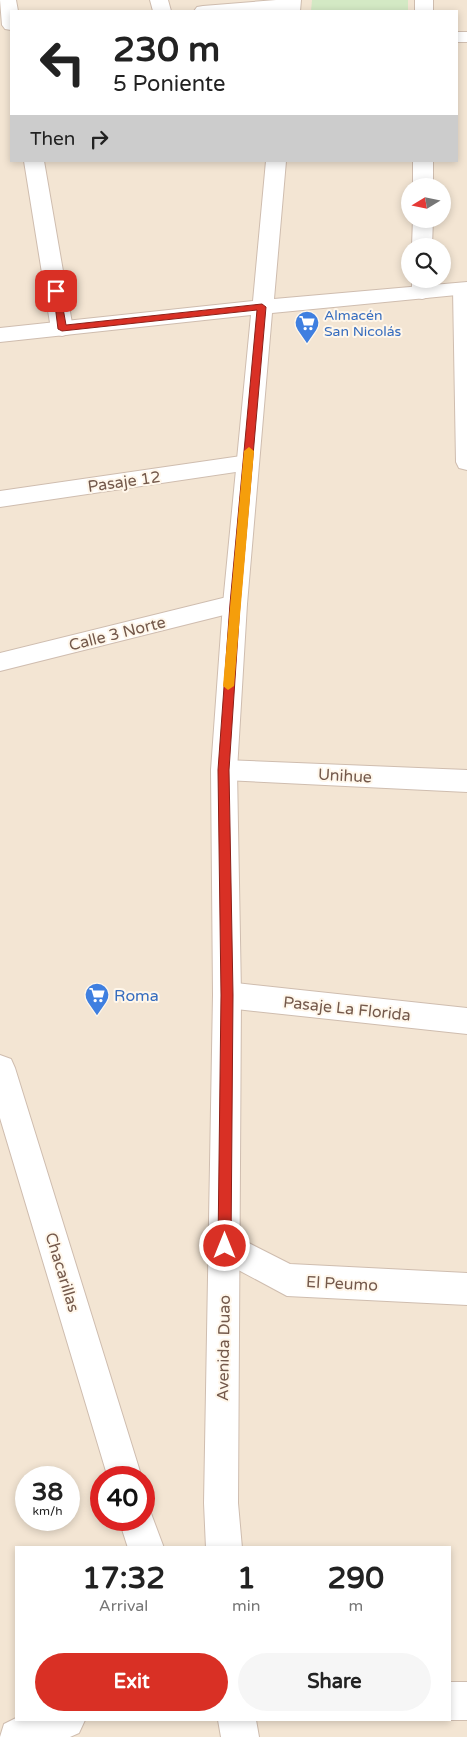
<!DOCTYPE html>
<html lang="en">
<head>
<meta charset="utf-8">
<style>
	body { margin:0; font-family:"Varela Round",sans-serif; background:#f6f6f6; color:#222; height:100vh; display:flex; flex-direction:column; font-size:19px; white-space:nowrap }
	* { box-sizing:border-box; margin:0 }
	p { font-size:16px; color:#767676 }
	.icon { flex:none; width:28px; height:28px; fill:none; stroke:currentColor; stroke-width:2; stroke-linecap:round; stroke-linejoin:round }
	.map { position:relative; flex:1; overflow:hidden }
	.sheet { position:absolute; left:15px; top:1546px; width:436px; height:175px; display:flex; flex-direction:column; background:#fff; border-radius:0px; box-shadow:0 2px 8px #0003 }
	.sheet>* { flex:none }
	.guide { position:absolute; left:10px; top:10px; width:448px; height:152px; border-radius:0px; box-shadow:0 2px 8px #0003; background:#fff; color:#222; overflow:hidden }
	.needle { width:32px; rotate:260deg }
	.tools { position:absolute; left:401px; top:178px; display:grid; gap:10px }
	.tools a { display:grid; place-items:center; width:50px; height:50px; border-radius:50%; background:#fff; box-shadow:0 2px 8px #0003; font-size:25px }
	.speed { position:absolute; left:15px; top:1466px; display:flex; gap:10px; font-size:25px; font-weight:700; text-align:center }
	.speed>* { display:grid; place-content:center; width:65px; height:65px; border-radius:50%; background:#fff; box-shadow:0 2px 8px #0003; line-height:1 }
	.speed small { font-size:12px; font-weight:400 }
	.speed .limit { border:8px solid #d22; background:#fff; color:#111 }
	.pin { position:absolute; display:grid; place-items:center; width:42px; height:42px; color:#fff; margin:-21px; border-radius:10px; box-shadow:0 2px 8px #0006 }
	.me { position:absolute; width:55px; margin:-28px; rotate:0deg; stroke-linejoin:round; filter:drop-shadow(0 0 4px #0008) }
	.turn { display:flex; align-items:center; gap:18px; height:105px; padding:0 20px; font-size:22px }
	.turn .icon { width:65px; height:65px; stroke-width:2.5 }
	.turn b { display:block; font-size:35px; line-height:42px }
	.then { display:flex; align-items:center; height:48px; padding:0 20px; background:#0003; gap:10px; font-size:19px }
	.eta { display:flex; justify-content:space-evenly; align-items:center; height:85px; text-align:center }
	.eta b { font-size:30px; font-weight:700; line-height:35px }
	.cta { display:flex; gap:10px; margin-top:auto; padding:10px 20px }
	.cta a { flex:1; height:58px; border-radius:30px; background:#d93025; color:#fff; font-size:20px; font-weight:700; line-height:58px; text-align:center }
	.cta a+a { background:#f6f6f6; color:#222 }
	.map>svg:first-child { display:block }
</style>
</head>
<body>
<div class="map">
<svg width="467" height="1737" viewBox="0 0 467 1737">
	<rect width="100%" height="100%" fill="#fcf3e5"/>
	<!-- residential -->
	<path fill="#f3e5d3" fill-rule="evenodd" d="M 0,0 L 467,0 L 467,1737 L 0,1737 ZM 11,11 L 456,11 L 456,161 L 11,161 ZM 410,186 L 442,186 L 442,219 L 410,219 ZM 410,246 L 442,246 L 442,279 L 410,279 ZM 26,1478 L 69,1478 L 69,1520 L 26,1520 ZM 101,1478 L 144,1478 L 144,1520 L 101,1520 ZM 16,1548 L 450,1548 L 450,1720 L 16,1720 Z"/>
	<!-- green -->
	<path fill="#d3e9c4" d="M 312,0 L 408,0 L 408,11 L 311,11 Z"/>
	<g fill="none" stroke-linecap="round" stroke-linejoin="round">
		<defs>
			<path id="minor" d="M 0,0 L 16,0 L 18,11 L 11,11 L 11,30 L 5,29 L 2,25 Z
				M 150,0 L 168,0 L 171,11 L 153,11 Z
				M 276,0 L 296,0 L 300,4 L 297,8 C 269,15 223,13 194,11 L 197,7 L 203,6 Z
				M 415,0 L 433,0 L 433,11 L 415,11 Z
				M 456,32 L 467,32 L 467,42 L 456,42 Z
				M 24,161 L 44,161 L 73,329 L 69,334 L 62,336 L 55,334 L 51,329 Z
				M 413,161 L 433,161 L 433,186 L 413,186 Z
				M 413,219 L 433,219 L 432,246 L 412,246 Z
				M 412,279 L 432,279 L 432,292 L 429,297 L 422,299 L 415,297 L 412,292 Z
				M 463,283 L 467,284 L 467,470 L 459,468 L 456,462 L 453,289 L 456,284 Z
				M 248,455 L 256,457 L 259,463 L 256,469 L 0,507 L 0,491 Z
				M 235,595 L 244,598 L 247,604 L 244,610 L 0,671 L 0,653 Z
				M 224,760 L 467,770 L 467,792 L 224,780 L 215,777 L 211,770 L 215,763 Z
				M 227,982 L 467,1008 L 467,1034 L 227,1008 L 217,1004 L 213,995 L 217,986 Z
				M 0,1055 L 11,1059 L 15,1068 L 142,1478 L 108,1478 L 0,1118 Z
				M 225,1231 L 290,1264 L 467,1273 L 467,1305 L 287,1296 L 214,1257 L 209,1246 L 214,1235 Z
				M 144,1505 L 149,1508 L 164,1548 L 128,1548 L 119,1520 L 144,1520 Z
				M 450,1682 L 467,1682 L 467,1720 L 450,1720 Z
				M 16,1718 L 16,1720 L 85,1720 L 79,1733 L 70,1737 L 0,1737 L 4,1724 Z"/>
			<path id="tertiary" d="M 283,0 L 301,0 L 300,11 L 282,11 Z
				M 266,161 L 286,161 L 274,299 L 467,282 L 467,294 L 272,313 L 247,604 L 237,770 L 241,995 L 238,1503 L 242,1548 L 206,1548 L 204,1503 L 213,995 L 211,770 L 223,604 L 251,315 L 0,342 L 0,328 L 253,301 Z
				M 218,1720 L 256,1720 L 259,1737 L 221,1737 Z"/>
		</defs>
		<!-- minor casing -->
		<use href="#minor" stroke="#cfbdaf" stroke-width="2"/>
		<!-- tertiary casing -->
		<use href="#tertiary" stroke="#cfbdaf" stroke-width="2"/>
		<!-- minor -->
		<use href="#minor" fill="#fff" fill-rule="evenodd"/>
		<!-- tertiary -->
		<use href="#tertiary" fill="#fff" fill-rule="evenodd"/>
	</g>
	<!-- route -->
	<path fill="#d93025" stroke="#8d1f18" d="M 53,289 L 59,289 L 60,291 L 66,325 L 262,304 L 266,307 L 240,604 L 229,770 L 233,995 L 231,1246 L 230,1251 L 225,1252 L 220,1251 L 218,1246 L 221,995 L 218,770 L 230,604 L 257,310 L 62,331 L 58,329 Z"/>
	<!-- slow -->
	<path fill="#f59e0b" d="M 249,447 L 254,451 L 234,686 L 228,690 L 223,686 L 244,451 Z"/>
	<!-- icons -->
	<defs>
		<symbol id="supermarket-pin" viewBox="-11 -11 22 30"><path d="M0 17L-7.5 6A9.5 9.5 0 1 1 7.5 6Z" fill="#3f7fe0" stroke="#fff7eb"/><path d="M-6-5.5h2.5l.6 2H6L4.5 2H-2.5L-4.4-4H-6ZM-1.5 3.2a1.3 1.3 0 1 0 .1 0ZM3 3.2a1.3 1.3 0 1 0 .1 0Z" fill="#fff"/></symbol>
	</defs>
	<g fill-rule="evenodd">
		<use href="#supermarket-pin" x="293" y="309" width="28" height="38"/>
		<use href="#supermarket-pin" x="83" y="981" width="28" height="38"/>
	</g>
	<g text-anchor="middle" stroke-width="4" stroke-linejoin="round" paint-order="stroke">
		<!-- far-shop labels -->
		<g font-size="14" fill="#366cbe" stroke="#fff7eb" text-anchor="start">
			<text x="324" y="320">Almacén<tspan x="324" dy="16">San Nicolás</tspan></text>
		</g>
		<!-- street labels -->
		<g font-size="16" fill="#74594b" stroke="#fff7eb">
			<text transform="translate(124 481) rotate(-8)" y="6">Pasaje 12</text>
			<text transform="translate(117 633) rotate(-14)" y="6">Calle 3 Norte</text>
			<text transform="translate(345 775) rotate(3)" y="6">Unihue</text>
			<text transform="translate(347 1008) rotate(6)" y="6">Pasaje La Florida</text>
			<text transform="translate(63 1272) rotate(73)" y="6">Chacarillas</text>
			<text transform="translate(342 1283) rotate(3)" y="6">El Peumo</text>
			<text transform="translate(223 1348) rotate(-89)" y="6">Avenida Duao</text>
		</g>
		<!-- shop labels -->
		<g font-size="16" fill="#366cbe" stroke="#fff7eb" text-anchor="start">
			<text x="114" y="1001">Roma</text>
		</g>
	</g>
</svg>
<div class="tools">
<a><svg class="needle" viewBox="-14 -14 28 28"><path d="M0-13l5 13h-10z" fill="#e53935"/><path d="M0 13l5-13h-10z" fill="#767676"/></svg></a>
<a><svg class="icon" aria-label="search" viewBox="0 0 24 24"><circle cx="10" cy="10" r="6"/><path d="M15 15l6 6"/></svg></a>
</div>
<div class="speed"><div>38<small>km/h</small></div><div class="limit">40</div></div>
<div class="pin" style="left:56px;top:291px;background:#d93025"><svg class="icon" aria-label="arrive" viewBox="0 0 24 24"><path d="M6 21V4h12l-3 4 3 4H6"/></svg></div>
<svg class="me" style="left:225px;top:1246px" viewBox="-20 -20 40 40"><circle r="17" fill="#d93025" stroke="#fff" stroke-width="3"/><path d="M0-11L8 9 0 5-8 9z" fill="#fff"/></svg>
<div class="guide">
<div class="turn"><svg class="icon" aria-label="left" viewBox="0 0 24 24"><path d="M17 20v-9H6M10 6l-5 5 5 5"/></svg><div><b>230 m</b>5 Poniente</div></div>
<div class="then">Then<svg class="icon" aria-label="right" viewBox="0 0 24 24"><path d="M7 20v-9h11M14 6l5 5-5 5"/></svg></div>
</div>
<section class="sheet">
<div class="eta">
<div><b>17:32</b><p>Arrival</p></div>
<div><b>1</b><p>min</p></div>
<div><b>290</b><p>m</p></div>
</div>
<div class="cta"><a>Exit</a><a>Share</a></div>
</section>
</div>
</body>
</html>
